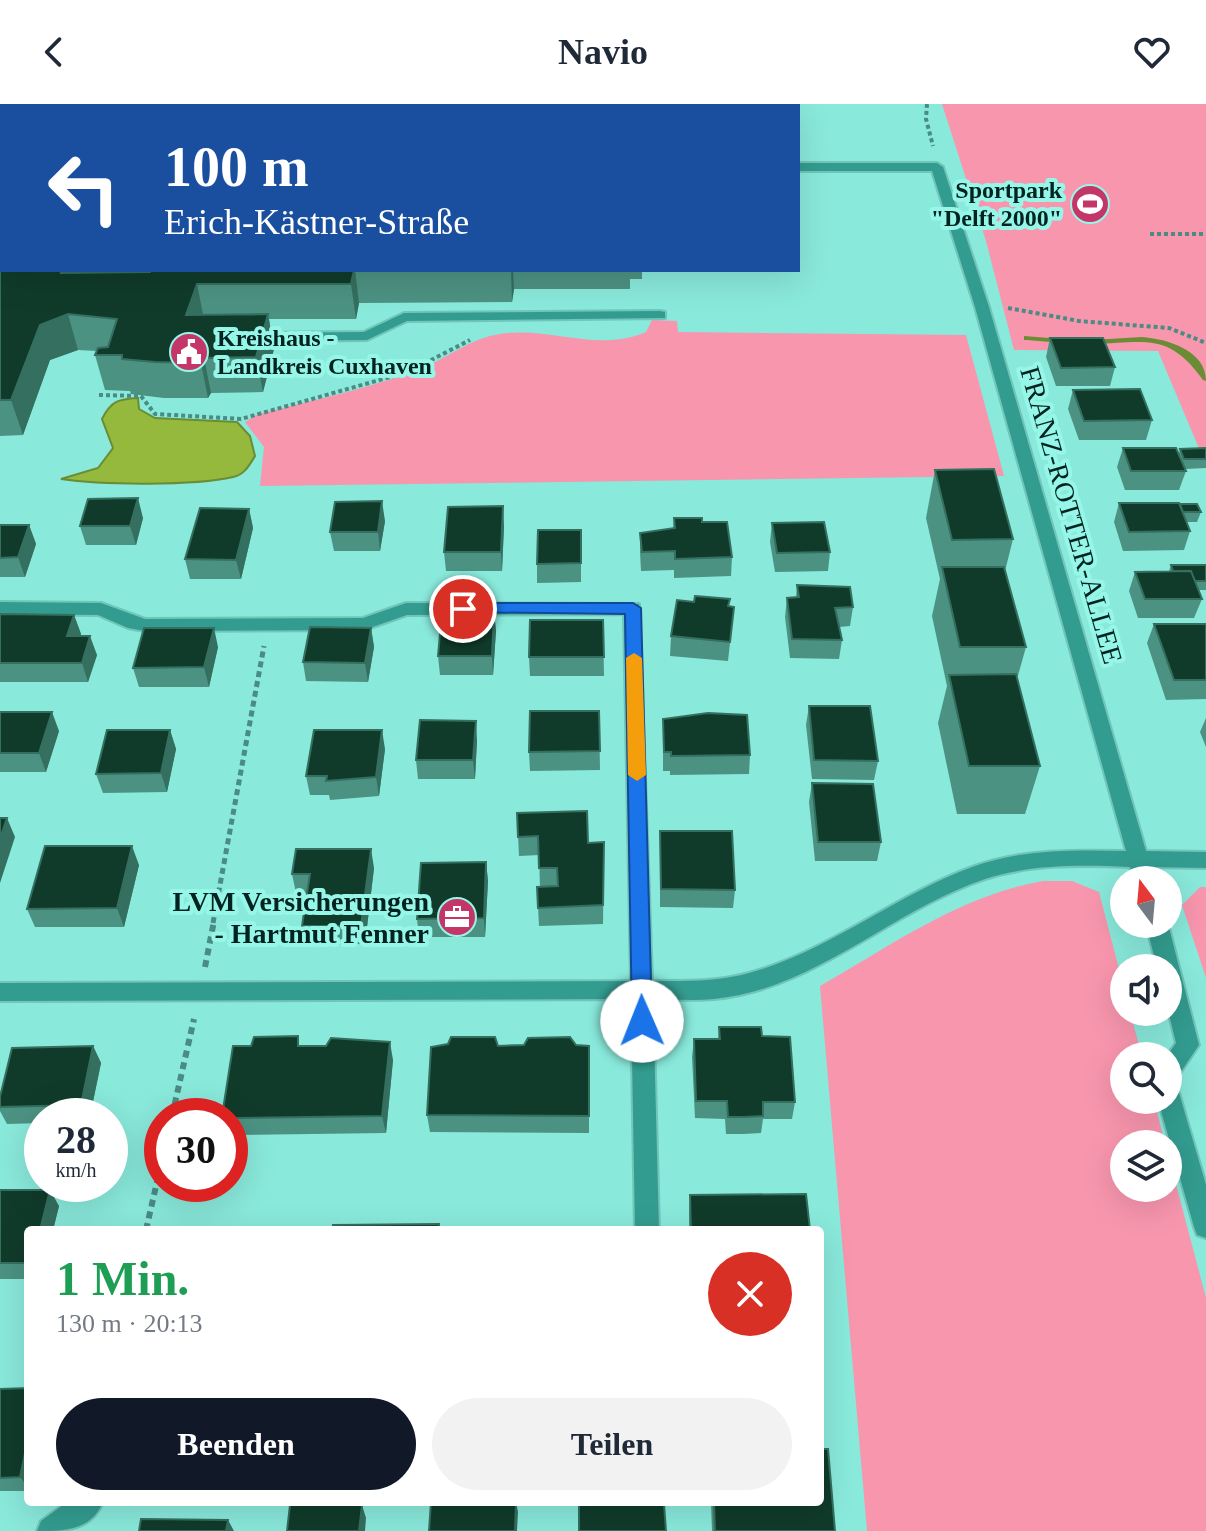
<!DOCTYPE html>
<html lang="de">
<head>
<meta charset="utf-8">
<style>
	body { margin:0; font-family:"Times New Roman",serif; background:#f2f2f3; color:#1f2937; height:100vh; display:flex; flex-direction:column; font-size:30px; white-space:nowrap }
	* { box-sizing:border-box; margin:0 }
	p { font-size:26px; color:#747a83 }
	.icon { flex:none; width:44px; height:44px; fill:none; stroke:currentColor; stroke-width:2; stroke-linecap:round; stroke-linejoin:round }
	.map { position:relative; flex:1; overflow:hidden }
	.panel { position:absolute; left:24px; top:1122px; width:800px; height:280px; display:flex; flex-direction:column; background:#fff; border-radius:8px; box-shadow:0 8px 32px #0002 }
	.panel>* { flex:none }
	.banner { position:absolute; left:0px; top:0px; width:800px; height:168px; box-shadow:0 8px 32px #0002; background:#1a4fa0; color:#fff; overflow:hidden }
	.needle { width:52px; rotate:344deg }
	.tools { position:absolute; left:1110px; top:762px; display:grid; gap:16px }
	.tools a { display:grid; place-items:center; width:72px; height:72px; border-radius:50%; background:#fff; box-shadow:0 8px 32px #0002; font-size:40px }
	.speed { position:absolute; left:24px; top:994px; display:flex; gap:16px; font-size:40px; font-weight:700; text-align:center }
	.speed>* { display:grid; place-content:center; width:104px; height:104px; border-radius:50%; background:#fff; box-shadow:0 8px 32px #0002; line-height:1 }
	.speed small { font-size:20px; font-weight:400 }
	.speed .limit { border:12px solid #d22; background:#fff; color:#111 }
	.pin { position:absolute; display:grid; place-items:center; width:68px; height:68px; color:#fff; margin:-34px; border:4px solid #fff; border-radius:50%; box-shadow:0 2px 8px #0007 }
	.me { position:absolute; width:88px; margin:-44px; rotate:359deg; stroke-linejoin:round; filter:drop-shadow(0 0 6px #0008) }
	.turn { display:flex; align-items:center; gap:28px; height:168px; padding:0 32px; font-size:36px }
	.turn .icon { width:104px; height:104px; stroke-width:2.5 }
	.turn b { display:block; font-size:56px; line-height:68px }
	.round { display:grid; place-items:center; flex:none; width:84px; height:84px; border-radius:42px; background:#f2f2f3 }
	.head { display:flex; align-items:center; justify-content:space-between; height:136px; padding:0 32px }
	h1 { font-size:48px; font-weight:600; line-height:60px; color:#1e9e55 }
	.button { display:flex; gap:16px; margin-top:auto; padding:16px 32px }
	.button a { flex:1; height:92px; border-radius:48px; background:#111827; color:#fff; font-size:32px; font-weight:600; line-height:92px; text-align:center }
	.button a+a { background:#f2f2f3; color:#1f2937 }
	header { display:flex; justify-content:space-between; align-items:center; height:104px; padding:0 32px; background:#fff; font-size:36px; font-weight:600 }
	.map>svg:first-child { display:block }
</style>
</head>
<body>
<header><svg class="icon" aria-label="back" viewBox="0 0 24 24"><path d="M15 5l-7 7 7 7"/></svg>Navio<svg class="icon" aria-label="heart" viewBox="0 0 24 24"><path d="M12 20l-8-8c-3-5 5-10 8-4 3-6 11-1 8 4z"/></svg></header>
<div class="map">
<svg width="1206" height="1427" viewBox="0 0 1206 1427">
	<rect width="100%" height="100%" fill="#89e9db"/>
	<!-- green -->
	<path fill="#f896ae" d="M 942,0 L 1206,0 L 1206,361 L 1158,247 L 1014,246 L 986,137 Z
		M 652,216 L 677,217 L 678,228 L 966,231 L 1004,372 L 260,382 L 264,343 L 245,318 L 258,310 C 314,296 363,286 418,266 C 444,256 468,236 495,231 C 547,220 595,250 646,228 Z
		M 1043,777 L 1072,777 L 1099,788 L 1124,884 L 1124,908 L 1130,908 L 1142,952 L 1124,952 L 1124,996 L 1154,996 L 1165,1040 L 1124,1040 L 1124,1084 L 1168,1084 L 1168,1050 L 1206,1194 L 1206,1427 L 867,1427 L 820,882 C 892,841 961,791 1043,777 Z
		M 1200,783 L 1206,783 L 1206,874 L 1182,801 Z"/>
	<!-- water -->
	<path fill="#95b93d" stroke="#698c34" stroke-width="2" d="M 138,294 L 139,305 L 155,314 L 237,318 L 250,332 L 255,352 C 249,362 244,371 233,373 C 195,382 100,381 61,375 L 98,364 L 113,344 L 102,315 C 111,297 118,295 138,294 Z"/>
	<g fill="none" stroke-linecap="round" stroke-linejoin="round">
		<!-- stream -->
		<path fill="#698c34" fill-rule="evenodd" d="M 1024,232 L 1062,235 L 1066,237 L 1062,239 L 1027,236 L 1024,236 Z
			M 1142,233 C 1167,235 1206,246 1206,277 L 1203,276 C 1168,227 1145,239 1092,240 L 1088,238 L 1092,236 Z"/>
		<defs>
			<path id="minor" d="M 0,57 L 2,57 L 2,65 L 0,65 Z
				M 798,59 L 937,59 L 943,63 L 989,203 L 1146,747 L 1206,748 L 1206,764 L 1151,763 L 1154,776 L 1134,776 L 1130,763 C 1082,761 1031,760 985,775 C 892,806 814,886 714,895 C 694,897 673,895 653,895 L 659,1126 L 635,1126 L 631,895 L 0,897 L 0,879 L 631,877 L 624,510 L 407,511 L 364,526 L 145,527 L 128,524 L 98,511 L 0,510 L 0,498 L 101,499 L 145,515 L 363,514 L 406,499 L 639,500 L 652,877 C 685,877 717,878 749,869 C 830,847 896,790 975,762 C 1023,745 1075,746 1126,747 L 975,203 L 932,67 L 798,67 Z
				M 0,95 L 2,95 L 2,103 L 0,103 Z
				M 660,207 L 665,208 L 665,214 L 407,217 L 367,236 L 245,237 L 238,233 L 245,229 L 364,228 L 404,209 Z
				M 1146,820 L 1168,820 L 1199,941 L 1176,975 L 1168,978 L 1167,952 L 1176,939 L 1168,906 L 1168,864 L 1157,864 Z
				M 1168,979 L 1176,982 L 1179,989 L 1206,1081 L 1206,1134 L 1197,1131 L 1194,1123 L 1158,996 L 1168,996 Z
				M 67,1398 L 103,1398 C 91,1427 64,1427 37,1427 L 41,1417 Z"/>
		</defs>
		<!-- minor casing -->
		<use href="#minor" stroke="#71c5b9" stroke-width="4"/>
		<!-- path-far2 -->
		<path stroke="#4a8b83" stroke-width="4" stroke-dasharray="4 3" stroke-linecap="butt" d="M 927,0 L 926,15 L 933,42
			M 1150,130 L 1206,130
			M 1008,204 L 1079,217 L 1169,224 L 1206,239
			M 99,291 L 141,292 L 155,310 L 241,315 L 408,268 L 470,236"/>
		<!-- path-far1 -->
		<path stroke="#4a8b83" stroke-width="5" stroke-dasharray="6 4" stroke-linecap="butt" d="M 213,819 L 264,542"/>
		<!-- path -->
		<path stroke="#4a8b83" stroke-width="6" stroke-dasharray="7 5" stroke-linecap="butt" d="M 205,863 L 214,817
			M 172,1012 L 194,915
			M 146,1126 L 162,1056"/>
		<!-- minor -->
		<use href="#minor" fill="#339c90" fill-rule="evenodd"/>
	</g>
	<!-- wall -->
	<path fill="#4c9282" d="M 0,148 L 2,155 L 2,166 L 67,166 L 68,169 L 150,168 L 151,166 L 642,166 L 642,175 L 630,175 L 630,185 L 514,185 L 512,198 L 359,199 L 356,215 L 269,215 L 274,245 L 263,288 L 211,289 L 208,294 L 164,294 L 131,290 L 130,287 L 105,286 L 95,251 L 97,247 L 78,246 L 50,256 L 23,331 L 0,332 Z
		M 1050,234 L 1115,263 L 1110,282 L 1056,282 L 1046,253 Z
		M 1073,286 L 1152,316 L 1146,336 L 1079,336 L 1068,305 Z
		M 1123,344 L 1179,350 L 1180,345 L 1206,344 L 1206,364 L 1185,365 L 1186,367 L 1179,386 L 1125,386 L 1117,363 Z
		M 935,366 L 1013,435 L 1005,467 L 1026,543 L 1017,575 L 1040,662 L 1025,710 L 957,710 L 938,619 L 947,582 L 932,512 L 940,475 L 926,414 Z
		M 1119,399 L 1180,400 L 1201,408 L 1197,418 L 1187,418 L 1190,427 L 1184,446 L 1123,447 L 1114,418 Z
		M 249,405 L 253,424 L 241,475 L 190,475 L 185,455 Z
		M 143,414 L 136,441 L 86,441 L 80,422 Z
		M 674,414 L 702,418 L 732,453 L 731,472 L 674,474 L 674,466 L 641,467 L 640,448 L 640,429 L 673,424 Z
		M 385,417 L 380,447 L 334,447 L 330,428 Z
		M 772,419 L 830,448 L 828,467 L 775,468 L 770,438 Z
		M 0,421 L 29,421 L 36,440 L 25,473 L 0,473 Z
		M 504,422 L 502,467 L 446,467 L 444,448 Z
		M 581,426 L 581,478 L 537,479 L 537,460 Z
		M 1171,461 L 1206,461 L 1206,486 L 1199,486 L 1202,495 L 1194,514 L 1138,514 L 1129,487 L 1135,468 L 1169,467 Z
		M 797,481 L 853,503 L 850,522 L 839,523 L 842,536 L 839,555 L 790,554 L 785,513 L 787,494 L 796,493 Z
		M 734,503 L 728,557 L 670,552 L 671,532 Z
		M 494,508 L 496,527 L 493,571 L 440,571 L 438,552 Z
		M 0,510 L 74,511 L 81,530 L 80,532 L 97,551 L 88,578 L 0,578 Z
		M 603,516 L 604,572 L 530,572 L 529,553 Z
		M 1154,520 L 1206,520 L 1206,595 L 1166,596 L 1147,539 Z
		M 371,524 L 374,543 L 368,578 L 306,577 L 303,558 Z
		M 218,543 L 209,583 L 139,583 L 133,564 Z
		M 809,602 L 878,657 L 874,676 L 812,675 L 806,621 Z
		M 599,607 L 600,666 L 530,667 L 529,648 Z
		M 0,608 L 59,627 L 46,668 L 0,668 Z
		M 1206,614 L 1206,643 L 1200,628 Z
		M 663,615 L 750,651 L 749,670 L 670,671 L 670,667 L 663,667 Z
		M 170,626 L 176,645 L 167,688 L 103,689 L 96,670 Z
		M 477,636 L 475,675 L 418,675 L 416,656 Z
		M 385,645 L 379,692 L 330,696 L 329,691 L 310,691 L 306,672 Z
		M 812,679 L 881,738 L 877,757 L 815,757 L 809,698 Z
		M 517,709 L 588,739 L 604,738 L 603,820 L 539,822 L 537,783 L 540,783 L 539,751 L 519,752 Z
		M 660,727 L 735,786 L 733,804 L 660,803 Z
		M 486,758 L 488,777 L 485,833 L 419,833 L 417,815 Z
		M 139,761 L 124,823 L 35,823 L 27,805 Z
		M 374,764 L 365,840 L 306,841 L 302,822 L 307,789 L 296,789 L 292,770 Z
		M 719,923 L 762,932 L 795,998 L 792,1015 L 763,1015 L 761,1029 L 743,1030 L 726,1030 L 725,1015 L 695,1014 L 692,953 L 694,935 L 718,935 Z
		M 576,941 L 589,942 L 589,1029 L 430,1028 L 427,1011 L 498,942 Z
		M 93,942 L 101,959 L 90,1012 L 42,1012 L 42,1019 L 7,1020 L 0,1007 L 0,993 Z
		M 300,942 L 393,956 L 386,1029 L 230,1031 L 230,1012 Z
		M 0,1086 L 59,1102 L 53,1126 L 28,1126 L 28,1175 L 0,1175 Z
		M 690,1091 L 810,1126 L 689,1126 L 689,1108 Z
		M 28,1284 L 28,1387 L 0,1387 L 0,1285 Z
		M 711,1398 L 820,1398 L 835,1427 L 712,1427 Z"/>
	<!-- shaded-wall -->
	<path fill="#346f5f" d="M 355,166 L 359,199 L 356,215 L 351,180 Z
		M 511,166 L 513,166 L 514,185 L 512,198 Z
		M 197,180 L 204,215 L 186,211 Z
		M 68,210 L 78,246 L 50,256 L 23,331 L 11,296 L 40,221 Z
		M 268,210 L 274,245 L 263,288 L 256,253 Z
		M 204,254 L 211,289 L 208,294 L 201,259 Z
		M 138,394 L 143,414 L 136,441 L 130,422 Z
		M 382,397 L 385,417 L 380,447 L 378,428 Z
		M 503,402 L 504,422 L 502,467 L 501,448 Z
		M 249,405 L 253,424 L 241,475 L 236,456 Z
		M 29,421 L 36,440 L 25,473 L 18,453 Z
		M 494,508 L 496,527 L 493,571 L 492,552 Z
		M 74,511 L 81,530 L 74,551 L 67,532 Z
		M 214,524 L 218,543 L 209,583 L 204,563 Z
		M 371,524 L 374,543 L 368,578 L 365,559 Z
		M 90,532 L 97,551 L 88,578 L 82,559 Z
		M 52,608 L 59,627 L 46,668 L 39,649 Z
		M 476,617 L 477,636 L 475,675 L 473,656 Z
		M 170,626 L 176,645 L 167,688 L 161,669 Z
		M 382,626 L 385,645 L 379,692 L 376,673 Z
		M 7,714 L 15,733 L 0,779 L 0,735 Z
		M 132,742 L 139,761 L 124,823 L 117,804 Z
		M 371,745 L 374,764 L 365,840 L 361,822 Z
		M 486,758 L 488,777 L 485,833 L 484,814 Z
		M 390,938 L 393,956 L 386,1029 L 382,1012 Z
		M 93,942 L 101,959 L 90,1012 L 86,1012 L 81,1001 Z
		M 50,1086 L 59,1102 L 53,1126 L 40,1126 Z
		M 28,1335 L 28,1383 L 20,1373 Z
		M 516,1398 L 518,1408 L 517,1427 L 515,1427 Z
		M 362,1401 L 366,1414 L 365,1427 L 359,1427 Z
		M 228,1416 L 234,1427 L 226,1427 Z"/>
	<!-- building -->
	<path fill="#103b2a" stroke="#346f5f" stroke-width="2" d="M 456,0 L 633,0 L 633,2 L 456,2 Z
		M 0,161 L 2,161 L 2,166 L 63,166 L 61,169 L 150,168 L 151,166 L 354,166 L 351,180 L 197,180 L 186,211 L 268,210 L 256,253 L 204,254 L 201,259 L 155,258 L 122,255 L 122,251 L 95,251 L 98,244 L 108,243 L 117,215 L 68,210 L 40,221 L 11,296 L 0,296 Z
		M 1050,234 L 1103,234 L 1115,263 L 1061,264 Z
		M 1140,285 L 1152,316 L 1084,317 L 1073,286 Z
		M 1123,344 L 1176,344 L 1186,367 L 1131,367 Z
		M 1206,344 L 1206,355 L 1184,355 L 1180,345 Z
		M 994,365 L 1013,435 L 952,436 L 935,366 Z
		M 138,394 L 130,422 L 80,422 L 88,395 Z
		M 382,397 L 378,428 L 330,428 L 335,398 Z
		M 1119,399 L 1179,399 L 1190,427 L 1129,428 Z
		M 1180,400 L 1197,400 L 1201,408 L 1183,408 Z
		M 503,402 L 501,448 L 444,448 L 448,403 Z
		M 200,404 L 249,405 L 236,456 L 185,455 Z
		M 674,414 L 702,414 L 702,418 L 727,418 L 732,453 L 675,455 L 675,447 L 642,448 L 640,429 L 675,424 Z
		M 824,418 L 830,448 L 777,449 L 772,419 Z
		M 0,421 L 29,421 L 18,453 L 0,454 Z
		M 538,426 L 581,426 L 581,459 L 537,460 Z
		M 1171,461 L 1206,461 L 1206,477 L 1195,477 L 1191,467 L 1173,467 Z
		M 942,463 L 1004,463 L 1026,543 L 960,543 Z
		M 1191,467 L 1202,495 L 1145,495 L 1135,468 Z
		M 797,481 L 850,483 L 853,503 L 835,504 L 842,536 L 792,535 L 787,494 L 799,493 Z
		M 695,492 L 730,495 L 728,502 L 734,503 L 730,538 L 671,532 L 677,496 L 694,498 Z
		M 442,508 L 494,508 L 492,552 L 438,552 Z
		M 0,510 L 74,511 L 67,532 L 90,532 L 82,559 L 0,559 Z
		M 530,516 L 603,516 L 604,553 L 529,553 Z
		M 1154,520 L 1206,520 L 1206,576 L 1174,576 Z
		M 310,523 L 371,524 L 365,559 L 303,558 Z
		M 144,524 L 214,524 L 204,563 L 133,564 Z
		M 1016,570 L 1040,662 L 969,662 L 949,571 Z
		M 809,602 L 870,602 L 878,657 L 814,656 Z
		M 530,607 L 599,607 L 600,647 L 529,648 Z
		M 0,608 L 52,608 L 39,649 L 0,649 Z
		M 708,609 L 747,611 L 750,651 L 671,652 L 671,648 L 664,648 L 663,615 Z
		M 420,616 L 476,617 L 473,656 L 416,656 Z
		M 107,626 L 170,626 L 161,669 L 96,670 Z
		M 314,626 L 382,626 L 376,673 L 326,677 L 327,672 L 306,672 Z
		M 812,679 L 873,680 L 881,738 L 818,738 Z
		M 587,707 L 588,739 L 604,738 L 603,801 L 538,804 L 537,783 L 558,782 L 557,764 L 539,764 L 538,732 L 518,733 L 517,709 Z
		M 0,714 L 7,714 L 0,735 Z
		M 660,727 L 732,727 L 735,786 L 661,785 Z
		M 45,742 L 132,742 L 117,804 L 27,805 Z
		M 296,745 L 371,745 L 361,822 L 302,822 L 310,770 L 292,770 Z
		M 486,758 L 484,814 L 417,815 L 421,759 Z
		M 719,923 L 761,923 L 762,932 L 790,933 L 795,998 L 763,998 L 763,1012 L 745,1013 L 728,1013 L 727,997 L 696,997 L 694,935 L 720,935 Z
		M 298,932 L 298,942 L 326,942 L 331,934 L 390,938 L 382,1012 L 230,1014 L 230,1012 L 222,1012 L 233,942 L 251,942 L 254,933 Z
		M 451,933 L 495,933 L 498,942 L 524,941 L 528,934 L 570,933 L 576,941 L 589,942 L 589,1012 L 427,1011 L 431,943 L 448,940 Z
		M 93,942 L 81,1001 L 0,1003 L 0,993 L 12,944 Z
		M 0,1086 L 50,1086 L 40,1126 L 28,1126 L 28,1159 L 0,1159 Z
		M 806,1090 L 810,1126 L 691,1126 L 690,1091 Z
		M 439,1120 L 439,1126 L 332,1126 L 333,1121 Z
		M 286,1123 L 286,1126 L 195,1126 L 195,1124 Z
		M 485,1123 L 536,1123 L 536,1126 L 485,1126 Z
		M 28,1284 L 28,1335 L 20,1373 L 0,1374 L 0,1285 Z
		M 820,1345 L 828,1345 L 835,1427 L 715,1427 L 714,1398 L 820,1398 Z
		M 431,1398 L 516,1398 L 515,1427 L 429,1427 Z
		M 664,1400 L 666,1427 L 579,1427 L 579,1401 Z
		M 290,1401 L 362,1401 L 359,1427 L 287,1427 Z
		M 141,1415 L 228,1416 L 226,1427 L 139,1427 Z"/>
	<!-- route -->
	<path fill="#1a73e8" stroke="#114b97" stroke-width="2" d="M 463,499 L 633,499 L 641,504 L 652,917 L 649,923 L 642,925 L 632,917 L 625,510 L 457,508 L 457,501 Z"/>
	<!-- slow -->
	<path fill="#f59e0b" d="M 634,549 L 642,554 L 646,671 L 637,677 L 628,671 L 626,554 Z"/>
	<!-- icons -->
	<defs>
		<symbol id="stadium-disc" viewBox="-11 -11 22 22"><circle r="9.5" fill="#c33667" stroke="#96f7e9"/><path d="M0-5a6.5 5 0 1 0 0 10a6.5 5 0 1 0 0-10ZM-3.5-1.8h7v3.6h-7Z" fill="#fff"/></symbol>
		<symbol id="civic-disc" viewBox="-11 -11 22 22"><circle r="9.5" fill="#c33667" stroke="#96f7e9"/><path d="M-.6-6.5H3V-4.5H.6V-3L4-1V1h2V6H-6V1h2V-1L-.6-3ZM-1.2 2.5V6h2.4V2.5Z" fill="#fff"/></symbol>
		<symbol id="office-disc" viewBox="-11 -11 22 22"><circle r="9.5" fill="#c33667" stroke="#96f7e9"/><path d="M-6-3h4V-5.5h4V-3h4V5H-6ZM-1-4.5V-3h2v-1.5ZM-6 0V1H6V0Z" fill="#fff"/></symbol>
	</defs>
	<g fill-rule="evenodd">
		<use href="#stadium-disc" x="1068" y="78" width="44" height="44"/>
		<use href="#civic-disc" x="167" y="226" width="44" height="44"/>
		<use href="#office-disc" x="435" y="791" width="44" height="44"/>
	</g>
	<g text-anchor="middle" stroke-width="8" stroke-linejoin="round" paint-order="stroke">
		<!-- far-poi labels -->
		<g font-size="24" font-weight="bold" fill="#032320" stroke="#96f7e9" text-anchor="end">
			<text x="1062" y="94">Sportpark<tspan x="1062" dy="28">"Delft 2000"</tspan></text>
			<text x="217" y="242" text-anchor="start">Kreishaus -<tspan x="217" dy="28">Landkreis Cuxhaven</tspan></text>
		</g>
		<!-- street labels -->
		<g font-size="28" fill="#032320" stroke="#96f7e9">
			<text transform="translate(1072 411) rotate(74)" y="10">FRANZ-ROTTER-ALLEE</text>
		</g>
		<!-- poi labels -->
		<g font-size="28" font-weight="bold" fill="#032320" stroke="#96f7e9" text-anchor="end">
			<text x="429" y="807">LVM Versicherungen<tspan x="429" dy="32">- Hartmut Fenner</tspan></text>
		</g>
	</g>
</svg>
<div class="tools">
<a><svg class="needle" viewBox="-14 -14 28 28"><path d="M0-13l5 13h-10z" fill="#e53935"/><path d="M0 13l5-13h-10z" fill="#747a83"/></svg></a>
<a><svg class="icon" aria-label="sound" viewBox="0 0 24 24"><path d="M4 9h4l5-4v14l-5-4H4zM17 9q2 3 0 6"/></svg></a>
<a><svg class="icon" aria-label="search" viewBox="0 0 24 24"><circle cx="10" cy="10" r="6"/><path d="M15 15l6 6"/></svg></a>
<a><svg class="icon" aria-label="layers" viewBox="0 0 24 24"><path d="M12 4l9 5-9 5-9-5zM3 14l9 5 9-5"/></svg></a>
</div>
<div class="speed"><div>28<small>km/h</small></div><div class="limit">30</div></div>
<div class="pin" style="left:463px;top:505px;background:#d93025"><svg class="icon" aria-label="arrive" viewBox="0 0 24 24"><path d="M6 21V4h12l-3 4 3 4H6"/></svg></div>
<svg class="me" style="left:642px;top:917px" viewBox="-20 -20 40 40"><circle r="19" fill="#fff"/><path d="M0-13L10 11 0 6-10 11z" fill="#1a73e8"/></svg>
<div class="banner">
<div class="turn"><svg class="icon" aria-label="left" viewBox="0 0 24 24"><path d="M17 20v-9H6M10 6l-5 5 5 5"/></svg><div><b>100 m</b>Erich-Kästner-Straße</div></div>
</div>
<section class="panel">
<div class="head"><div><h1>1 Min.</h1><p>130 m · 20:13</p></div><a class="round" style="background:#d93025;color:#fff"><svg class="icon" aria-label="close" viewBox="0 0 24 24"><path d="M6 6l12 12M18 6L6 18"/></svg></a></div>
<div class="button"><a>Beenden</a><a>Teilen</a></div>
</section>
</div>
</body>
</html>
